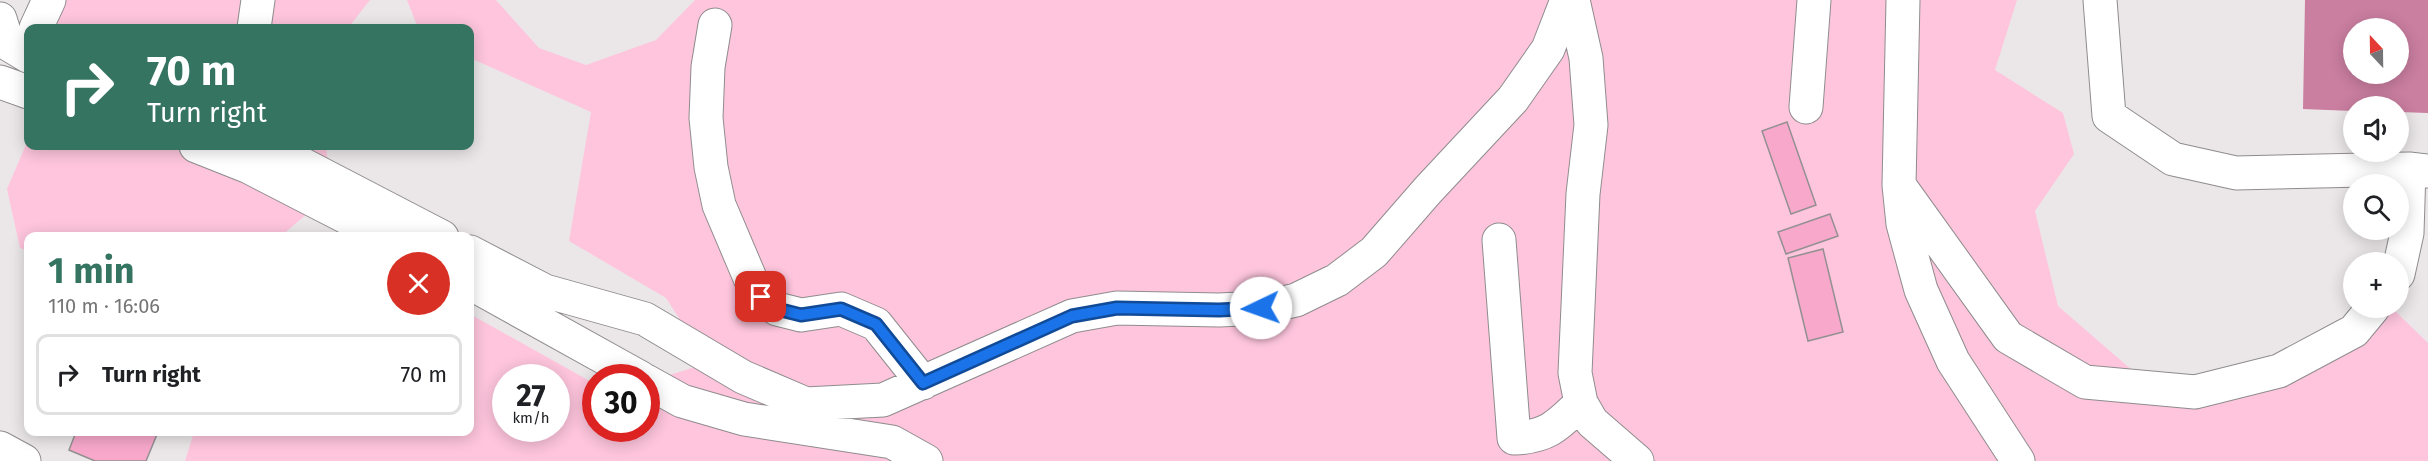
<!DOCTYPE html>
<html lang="en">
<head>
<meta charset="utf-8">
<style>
	body { margin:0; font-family:"Fira Sans",sans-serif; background:#f6f6f6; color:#202124; height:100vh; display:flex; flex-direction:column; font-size:22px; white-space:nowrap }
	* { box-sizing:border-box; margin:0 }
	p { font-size:20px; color:#757577 }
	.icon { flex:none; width:33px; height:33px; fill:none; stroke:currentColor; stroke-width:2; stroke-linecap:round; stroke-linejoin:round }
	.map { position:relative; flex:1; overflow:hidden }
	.sheet { position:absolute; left:24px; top:232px; width:450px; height:204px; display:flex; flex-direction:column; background:#fff; border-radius:12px; box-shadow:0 3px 15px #0003 }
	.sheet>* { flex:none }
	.banner { position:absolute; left:24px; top:24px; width:450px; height:126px; border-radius:12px; box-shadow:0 3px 15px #0003; background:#357461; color:#fff; overflow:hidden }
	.needle { width:39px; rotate:338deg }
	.tools { position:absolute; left:2343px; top:18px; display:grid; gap:12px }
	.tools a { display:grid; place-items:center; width:66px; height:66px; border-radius:50%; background:#fff; box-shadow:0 3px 15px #0003; font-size:30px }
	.speed { position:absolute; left:492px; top:364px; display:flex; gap:12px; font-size:30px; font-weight:700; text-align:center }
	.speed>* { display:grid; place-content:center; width:78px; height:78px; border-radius:50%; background:#fff; box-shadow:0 3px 15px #0003; line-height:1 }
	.speed small { font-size:15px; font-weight:400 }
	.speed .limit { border:9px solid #d22; background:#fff; color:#111 }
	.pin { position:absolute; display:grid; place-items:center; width:51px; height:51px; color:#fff; margin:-26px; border-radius:12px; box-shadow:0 3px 9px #0006 }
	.me { position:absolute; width:66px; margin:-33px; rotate:267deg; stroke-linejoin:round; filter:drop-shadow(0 0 4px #0008) }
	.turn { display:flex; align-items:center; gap:21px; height:126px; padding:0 24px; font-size:27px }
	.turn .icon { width:78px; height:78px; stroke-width:2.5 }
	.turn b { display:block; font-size:42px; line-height:51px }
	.round { display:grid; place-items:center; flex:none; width:63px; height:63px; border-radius:32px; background:#f6f6f6 }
	.overview { display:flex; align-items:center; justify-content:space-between; height:102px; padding:0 24px }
	h1 { font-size:36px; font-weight:700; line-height:45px; color:#357461 }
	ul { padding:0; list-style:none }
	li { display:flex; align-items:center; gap:18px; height:81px; margin:0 12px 9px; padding:0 12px; border:3px solid #e0e0e0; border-radius:12px }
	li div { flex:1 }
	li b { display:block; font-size:22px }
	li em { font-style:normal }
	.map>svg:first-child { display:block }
</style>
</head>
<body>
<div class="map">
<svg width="2428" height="461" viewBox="0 0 2428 461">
	<rect width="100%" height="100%" fill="#ebe7e8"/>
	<!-- green -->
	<path fill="#fec5dd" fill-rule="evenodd" d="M 51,0 L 370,0 L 352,23 L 350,28 L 57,28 Z
		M 407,0 L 496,0 L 539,48 L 586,65 L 656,40 L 695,0 L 2017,0 L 1995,70 L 2063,113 L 2074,154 L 2035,211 L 2058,306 L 2171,404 L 2380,308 L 2392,308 L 2428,343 L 2428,461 L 185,461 L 194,432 L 470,432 L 470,314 L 595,384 L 596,429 L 646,429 L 647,382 L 708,363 L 666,298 L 569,241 L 591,112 L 470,58 L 470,28 L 418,28 ZM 506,378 L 556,378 L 556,429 L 506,429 Z
		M 28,140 L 28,146 L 326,146 L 331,193 L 280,237 L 28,237 L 28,251 L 20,248 L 7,189 Z"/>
	<!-- water -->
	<path fill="#ca7ea0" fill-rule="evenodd" d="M 2305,0 L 2428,0 L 2428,113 L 2399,112 L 2398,106 L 2354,106 L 2353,111 L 2303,109 ZM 2354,28 L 2398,28 L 2398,74 L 2354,74 Z"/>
	<!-- building -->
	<path fill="#f8a8cb" stroke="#939091" stroke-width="1.5" d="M 1787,122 L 1816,205 L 1791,214 L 1762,131 Z
		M 1830,214 L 1838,236 L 1786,254 L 1778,232 Z
		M 1823,249 L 1843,332 L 1808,341 L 1788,258 Z
		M 76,432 L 158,432 L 146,461 L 95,461 L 69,450 Z"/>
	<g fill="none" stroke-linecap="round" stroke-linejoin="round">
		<defs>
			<path id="minor" d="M 1573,0 L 1586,58 L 1591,125 L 1583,194 L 1575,373 L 1581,403 L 1592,422 L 1637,461
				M 1903,0 L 1899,185 L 1903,224 L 1921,290 L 1953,361 L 2018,461
				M 2100,0 L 2109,116 L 2173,159 L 2236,173 L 2409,169
				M 0,19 L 8,44 L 28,56
				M 715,25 L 708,67 L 706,118 L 711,167 L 719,205 L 750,278 L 761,297 L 777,309 L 801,315 L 841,309 L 876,324 L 923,383
				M 36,28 L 49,0
				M 254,28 L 258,0
				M 0,82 L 28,92
				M 1806,107 L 1814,0
				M 196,146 L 249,167 L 385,237
				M 267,146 L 442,237
				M 1899,185 L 2008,337 L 2085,382 L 2195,392 L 2279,371 L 2354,331 L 2373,308
				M 1499,240 L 1514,438 C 1548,437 1558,425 1581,403
				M 470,252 L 545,291 L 645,319 L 743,377 L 806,404 L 883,400 L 1072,316 L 1117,308 L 1219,310 L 1261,308 L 1296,300 L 1337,280 L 1374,252 L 1428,190 L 1513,99 L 1548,49 L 1567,0
				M 2398,274 L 2407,233 L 2409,169 L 2428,171
				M 470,283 L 641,378
				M 646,381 L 682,401 L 744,419 L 892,442 L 926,461
				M 0,448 L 24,461"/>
		</defs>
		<!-- minor casing -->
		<use href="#minor" stroke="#8f8c8d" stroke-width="35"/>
		<!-- minor -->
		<use href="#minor" stroke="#fff" stroke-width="33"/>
	</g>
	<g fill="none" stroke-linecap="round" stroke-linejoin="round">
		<defs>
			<path id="route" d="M 761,297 L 777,309 L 801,315 L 841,309 L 876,324 L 923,383 L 1072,316 L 1117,308 L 1219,310 L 1261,308"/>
		</defs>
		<!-- route casing -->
		<use href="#route" stroke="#114b97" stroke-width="15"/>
		<!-- route -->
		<use href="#route" stroke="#1a73e8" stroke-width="10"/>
	</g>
</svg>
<div class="tools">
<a><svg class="needle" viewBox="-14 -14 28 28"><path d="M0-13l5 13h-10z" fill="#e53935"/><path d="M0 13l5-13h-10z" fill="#757577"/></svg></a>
<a><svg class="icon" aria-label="sound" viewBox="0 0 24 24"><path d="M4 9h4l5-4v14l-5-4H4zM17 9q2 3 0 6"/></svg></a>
<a><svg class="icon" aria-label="search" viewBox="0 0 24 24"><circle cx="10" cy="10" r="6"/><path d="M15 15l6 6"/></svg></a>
<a>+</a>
</div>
<div class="speed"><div>27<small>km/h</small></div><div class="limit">30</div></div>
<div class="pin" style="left:761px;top:297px;background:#d93025"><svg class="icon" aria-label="arrive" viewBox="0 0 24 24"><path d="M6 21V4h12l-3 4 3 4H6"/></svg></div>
<svg class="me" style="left:1261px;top:308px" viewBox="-20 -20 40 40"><circle r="19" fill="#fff"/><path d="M0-13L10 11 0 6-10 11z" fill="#1a73e8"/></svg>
<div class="banner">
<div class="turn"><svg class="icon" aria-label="right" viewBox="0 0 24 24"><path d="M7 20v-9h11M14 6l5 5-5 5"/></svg><div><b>70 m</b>Turn right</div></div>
</div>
<section class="sheet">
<div class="overview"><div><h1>1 min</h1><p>110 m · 16:06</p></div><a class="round" style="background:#d93025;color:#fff"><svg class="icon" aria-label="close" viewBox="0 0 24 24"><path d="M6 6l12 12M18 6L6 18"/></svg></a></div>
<ul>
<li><svg class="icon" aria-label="right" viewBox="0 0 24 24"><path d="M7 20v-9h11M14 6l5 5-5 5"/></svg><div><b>Turn right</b></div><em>70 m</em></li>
</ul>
</section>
</div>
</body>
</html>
